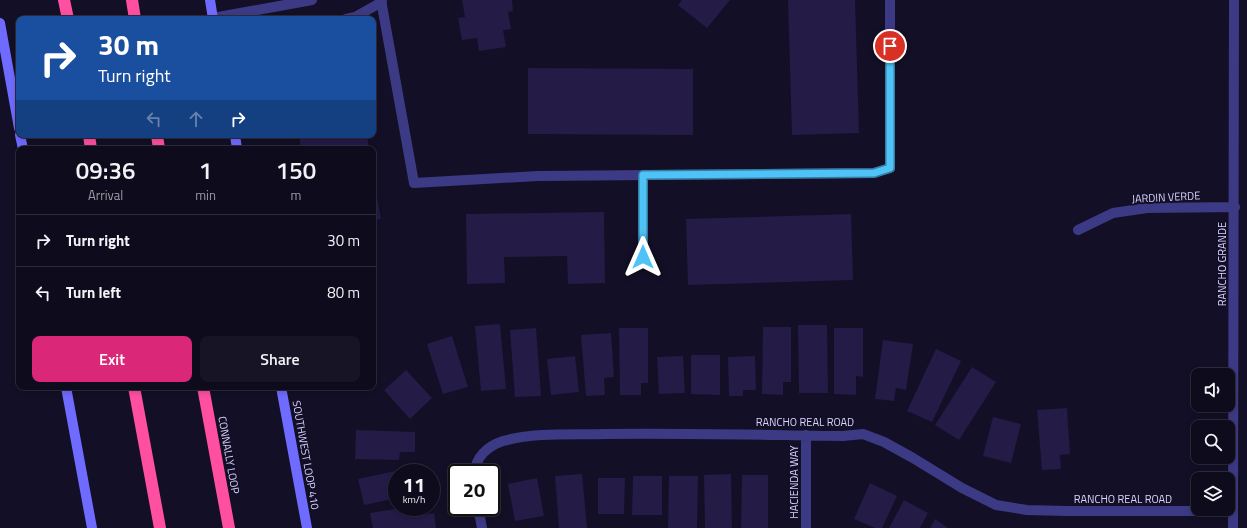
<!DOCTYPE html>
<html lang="en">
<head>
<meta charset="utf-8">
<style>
	body { margin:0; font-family:"Titillium Web",sans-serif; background:#171425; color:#f1f3f6; height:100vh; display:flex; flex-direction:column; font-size:15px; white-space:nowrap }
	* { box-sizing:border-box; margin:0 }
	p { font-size:13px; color:#9b9ba3 }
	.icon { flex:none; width:22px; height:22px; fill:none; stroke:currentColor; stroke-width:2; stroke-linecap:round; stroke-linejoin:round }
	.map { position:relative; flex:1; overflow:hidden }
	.side { position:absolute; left:16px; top:146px; width:360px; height:244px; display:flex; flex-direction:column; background:#0e0b1c; border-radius:8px; box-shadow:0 2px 6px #0003,0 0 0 1px #2e2b3b }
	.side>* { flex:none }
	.banner { position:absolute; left:16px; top:16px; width:360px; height:122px; border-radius:8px; box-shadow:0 2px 6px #0003,0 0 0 1px #2e2b3b; background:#1a4fa0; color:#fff; overflow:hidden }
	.buttons { position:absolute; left:1191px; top:368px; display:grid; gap:8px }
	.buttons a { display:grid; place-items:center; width:44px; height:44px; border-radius:8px; background:#0e0b1c; box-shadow:0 2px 6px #0003,0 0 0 1px #2e2b3b; font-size:20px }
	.speed { position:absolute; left:388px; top:464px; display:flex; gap:8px; font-size:20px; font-weight:700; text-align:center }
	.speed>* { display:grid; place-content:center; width:52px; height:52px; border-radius:50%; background:#0e0b1c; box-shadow:0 2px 6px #0003,0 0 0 1px #2e2b3b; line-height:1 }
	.speed small { font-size:10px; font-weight:400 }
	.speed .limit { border:2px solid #111; border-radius:6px; background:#fff; color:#111 }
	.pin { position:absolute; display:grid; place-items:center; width:34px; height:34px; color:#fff; margin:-17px; border:2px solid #fff; border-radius:50%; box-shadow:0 1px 4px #0007 }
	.me { position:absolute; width:44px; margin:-22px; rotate:0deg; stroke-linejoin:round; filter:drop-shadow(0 0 3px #0008) }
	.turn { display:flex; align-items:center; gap:14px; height:84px; padding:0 16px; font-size:18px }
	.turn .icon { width:52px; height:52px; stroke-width:2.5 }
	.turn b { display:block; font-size:28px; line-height:34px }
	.lanes { display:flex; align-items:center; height:38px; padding:0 16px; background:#0003; justify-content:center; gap:20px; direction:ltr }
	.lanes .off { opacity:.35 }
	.eta { display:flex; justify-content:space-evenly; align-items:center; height:68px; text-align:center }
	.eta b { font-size:24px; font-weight:600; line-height:28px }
	.button { display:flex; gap:8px; margin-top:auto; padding:8px 16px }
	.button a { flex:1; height:46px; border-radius:8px; background:#db2777; color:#fff; font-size:16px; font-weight:600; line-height:46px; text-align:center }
	.button a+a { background:#171425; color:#f1f3f6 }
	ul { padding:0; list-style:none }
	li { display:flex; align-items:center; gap:12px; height:52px; padding:0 16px; border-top:1px solid #2e2b3b }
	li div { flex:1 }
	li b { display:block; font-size:15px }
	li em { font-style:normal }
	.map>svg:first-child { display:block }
</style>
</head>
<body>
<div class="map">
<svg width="1247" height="528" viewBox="0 0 1247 528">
	<rect width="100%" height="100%" fill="#130f26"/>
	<!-- building -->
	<path fill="#241b47" d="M 462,0 L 512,0 L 513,11 L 508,12 L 511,29 L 503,30 L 506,47 L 479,51 L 477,38 L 462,40 L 458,18 L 465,17 Z
		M 682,0 L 730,0 L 707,28 L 678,5 Z
		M 788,0 L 855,0 L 859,133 L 792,135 Z
		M 528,68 L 693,69 L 693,135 L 528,134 Z
		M 299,135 L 367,135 L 369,149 L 301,149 Z
		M 373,175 L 381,219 L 373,220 Z
		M 604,212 L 605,283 L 568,284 L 567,256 L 504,257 L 505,283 L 467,284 L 466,214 Z
		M 851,214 L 853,280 L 688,285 L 686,219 Z
		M 500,324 L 506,389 L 481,391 L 475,326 Z
		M 798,325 L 827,325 L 828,393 L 799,393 Z
		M 763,327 L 791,327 L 791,382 L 783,382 L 783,395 L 762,394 Z
		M 536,328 L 541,396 L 515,397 L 510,330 Z
		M 619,328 L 648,328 L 648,383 L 641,383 L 641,395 L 620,395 Z
		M 834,328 L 863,328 L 863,377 L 856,376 L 856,395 L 834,394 Z
		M 611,333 L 614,377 L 604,378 L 605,395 L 586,396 L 581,335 Z
		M 452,336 L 468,387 L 443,394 L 427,344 Z
		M 883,340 L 913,344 L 906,390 L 896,388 L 894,401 L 875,399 Z
		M 936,349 L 961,361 L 932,422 L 907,411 Z
		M 691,355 L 720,355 L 720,395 L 691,394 Z
		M 575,356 L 579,392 L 551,395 L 547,359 Z
		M 683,356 L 685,393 L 659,394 L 657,357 Z
		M 755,356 L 756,390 L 743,390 L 743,396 L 729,396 L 728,357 Z
		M 972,367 L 996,382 L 959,440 L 935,425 Z
		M 406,370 L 432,398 L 410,419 L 384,390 Z
		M 1067,408 L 1070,454 L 1060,455 L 1061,469 L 1042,470 L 1037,410 Z
		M 993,417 L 1021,424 L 1011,463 L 983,456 Z
		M 356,430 L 415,432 L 415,452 L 400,452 L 399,460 L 355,459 Z
		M 400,470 L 401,473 L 397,473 L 397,498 L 364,505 L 358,479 Z
		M 582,474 L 587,528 L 559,528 L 555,476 Z
		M 731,474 L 732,528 L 705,528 L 704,475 Z
		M 742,475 L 768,475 L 768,528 L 741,528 Z
		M 633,476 L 662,476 L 662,515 L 632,515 Z
		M 669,476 L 698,476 L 697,528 L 668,528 Z
		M 537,478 L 544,516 L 515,521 L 508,484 Z
		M 598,478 L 625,478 L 624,514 L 598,514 Z
		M 870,483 L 897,496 L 882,528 L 875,528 L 854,519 Z
		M 904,500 L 928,513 L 920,528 L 889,528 Z
		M 407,507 L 420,507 L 421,515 L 434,513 L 436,528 L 373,528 L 370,513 Z
		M 935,519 L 948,528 L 930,528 Z"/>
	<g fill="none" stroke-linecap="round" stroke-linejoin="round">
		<!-- service -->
		<path stroke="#3d3a85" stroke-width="10" d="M 381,0 L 414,183 L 538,176 L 874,173 L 890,168 L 890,0
			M 213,18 L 312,0
			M 346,19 L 355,17 L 382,2
			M 643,257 L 643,175"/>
		<!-- minor -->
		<path stroke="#3d3a85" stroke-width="10" d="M 1078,230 L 1113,213 L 1147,208 L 1235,207
			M 806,435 L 806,528
			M 475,473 C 475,457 488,446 503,441 C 536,432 572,435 606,434 C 685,433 764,435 843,436 L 863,434 L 884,442 L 913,458 L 962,488 L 996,505 L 1027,510 L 1066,511 L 1232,511
			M 478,507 L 482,528
			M 1233,528 L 1234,0"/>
		<!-- secondary -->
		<path stroke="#6f6bff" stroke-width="10" d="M 210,0 L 213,19
			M 0,23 L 19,128
			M 20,135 L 23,149
			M 235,135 L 237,149
			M 66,387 L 92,528
			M 281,387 L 307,528"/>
		<!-- motorway -->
		<path stroke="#ff4fa3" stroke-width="12" d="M 64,0 L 68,19
			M 132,0 L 135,19
			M 89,135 L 91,149
			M 157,135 L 159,149
			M 134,387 L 160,528
			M 203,387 L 229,528"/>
	</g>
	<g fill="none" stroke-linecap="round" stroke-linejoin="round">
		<defs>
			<path id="route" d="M 643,257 L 643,175 L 874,173 L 890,168 L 890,46"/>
		</defs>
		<!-- route casing -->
		<use href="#route" stroke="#337fa1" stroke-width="10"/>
		<!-- route -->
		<use href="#route" stroke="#4fc3f7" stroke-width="7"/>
	</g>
	<g text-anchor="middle" stroke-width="4" stroke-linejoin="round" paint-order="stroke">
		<!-- street labels -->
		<g font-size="11" fill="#d9d4ff" stroke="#130f26">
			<text transform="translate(1166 197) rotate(-3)" y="4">JARDIN VERDE</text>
			<text transform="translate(1222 264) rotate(-90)" y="4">RANCHO GRANDE</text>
			<text x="805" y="426">RANCHO REAL ROAD</text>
			<text transform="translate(229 455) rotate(80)" y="4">CONNALLY LOOP</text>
			<text transform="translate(306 455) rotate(80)" y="4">SOUTHWEST LOOP 410</text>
			<text transform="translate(794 482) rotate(-90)" y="4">HACIENDA WAY</text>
			<text x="1123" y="503">RANCHO REAL ROAD</text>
		</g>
	</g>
</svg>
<div class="buttons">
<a><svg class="icon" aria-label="sound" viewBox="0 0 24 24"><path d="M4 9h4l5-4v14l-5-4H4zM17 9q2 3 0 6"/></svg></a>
<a><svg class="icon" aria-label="search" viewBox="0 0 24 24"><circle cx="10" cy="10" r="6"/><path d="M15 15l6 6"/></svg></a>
<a><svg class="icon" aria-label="layers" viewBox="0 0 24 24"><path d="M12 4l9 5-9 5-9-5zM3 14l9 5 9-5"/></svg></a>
</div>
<div class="speed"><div>11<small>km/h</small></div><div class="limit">20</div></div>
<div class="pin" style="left:890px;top:46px;background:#d93025"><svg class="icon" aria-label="arrive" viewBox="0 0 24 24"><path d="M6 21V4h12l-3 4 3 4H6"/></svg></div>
<svg class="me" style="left:643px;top:257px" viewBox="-20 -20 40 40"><path d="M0-17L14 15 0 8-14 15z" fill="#4fc3f7" stroke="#fff" stroke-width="4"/></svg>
<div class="banner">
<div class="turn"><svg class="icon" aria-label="right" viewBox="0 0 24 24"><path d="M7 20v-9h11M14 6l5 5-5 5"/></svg><div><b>30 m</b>Turn right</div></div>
<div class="lanes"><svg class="icon off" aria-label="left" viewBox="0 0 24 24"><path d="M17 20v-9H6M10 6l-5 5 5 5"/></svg><svg class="icon off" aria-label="ahead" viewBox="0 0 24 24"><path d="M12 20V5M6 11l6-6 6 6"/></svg><svg class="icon" aria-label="right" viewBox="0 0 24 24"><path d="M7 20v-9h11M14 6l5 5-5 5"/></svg></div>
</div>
<section class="side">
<div class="eta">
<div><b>09:36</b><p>Arrival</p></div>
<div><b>1</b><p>min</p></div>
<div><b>150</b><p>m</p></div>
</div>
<ul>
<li><svg class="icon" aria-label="right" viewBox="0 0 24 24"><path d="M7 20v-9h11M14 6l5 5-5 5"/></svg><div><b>Turn right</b></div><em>30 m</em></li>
<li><svg class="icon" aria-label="left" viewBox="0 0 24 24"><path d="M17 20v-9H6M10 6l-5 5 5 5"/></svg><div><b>Turn left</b></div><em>80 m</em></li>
</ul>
<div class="button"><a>Exit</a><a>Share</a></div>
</section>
</div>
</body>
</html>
